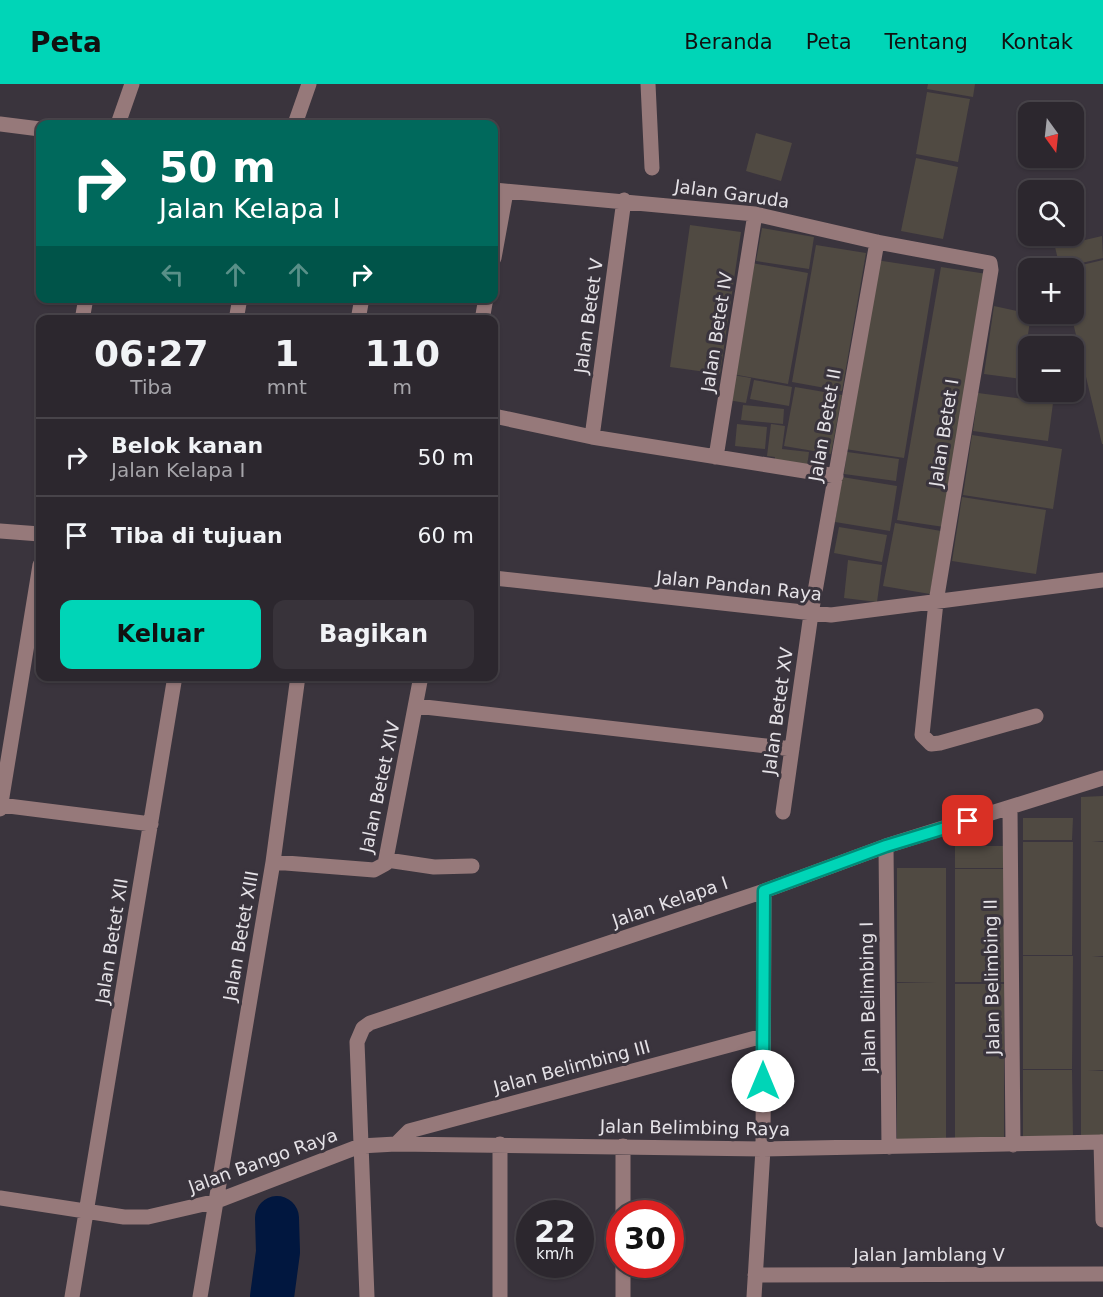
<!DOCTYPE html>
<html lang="id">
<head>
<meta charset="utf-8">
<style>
	body { margin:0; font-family:"DejaVu Sans",sans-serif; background:#38333a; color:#f1f3f6; height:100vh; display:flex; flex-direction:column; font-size:22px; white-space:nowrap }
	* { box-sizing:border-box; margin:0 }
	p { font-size:20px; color:#a6a5aa }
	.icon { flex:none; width:33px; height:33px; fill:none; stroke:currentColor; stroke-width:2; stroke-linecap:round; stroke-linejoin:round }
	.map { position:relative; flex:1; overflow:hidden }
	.panel { position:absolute; left:36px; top:231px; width:462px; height:366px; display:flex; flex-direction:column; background:#2c272e; border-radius:12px; box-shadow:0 2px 4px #0004,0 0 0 2px #48444a }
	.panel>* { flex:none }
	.guide { position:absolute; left:36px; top:36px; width:462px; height:183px; border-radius:12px; box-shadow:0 2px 4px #0004,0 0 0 2px #48444a; background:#00695c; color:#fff; overflow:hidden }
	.needle { width:39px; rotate:165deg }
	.buttons { position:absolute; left:1018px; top:18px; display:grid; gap:12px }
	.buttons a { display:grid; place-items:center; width:66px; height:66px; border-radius:12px; background:#2c272e; box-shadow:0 2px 4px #0004,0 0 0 2px #48444a; font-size:30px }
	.speed { position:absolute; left:516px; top:1116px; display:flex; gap:12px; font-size:30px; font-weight:700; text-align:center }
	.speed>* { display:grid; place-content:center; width:78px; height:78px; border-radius:50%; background:#2c272e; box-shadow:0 2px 4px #0004,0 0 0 2px #48444a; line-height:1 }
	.speed small { font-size:15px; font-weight:400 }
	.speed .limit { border:9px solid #d22; background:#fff; color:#111 }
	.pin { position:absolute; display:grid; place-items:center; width:51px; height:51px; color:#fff; margin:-26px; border-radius:12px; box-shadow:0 3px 9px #0006 }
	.me { position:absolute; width:66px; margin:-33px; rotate:0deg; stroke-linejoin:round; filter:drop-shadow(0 0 4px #0008) }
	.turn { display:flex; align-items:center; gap:21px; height:126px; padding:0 24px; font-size:27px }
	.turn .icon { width:78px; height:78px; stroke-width:2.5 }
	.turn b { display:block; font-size:42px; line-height:51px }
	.lanes { display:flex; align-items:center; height:57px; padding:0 24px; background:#0003; justify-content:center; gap:30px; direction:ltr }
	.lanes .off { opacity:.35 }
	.eta { display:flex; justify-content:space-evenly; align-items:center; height:102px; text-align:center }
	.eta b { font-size:36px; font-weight:700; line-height:42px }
	.button { display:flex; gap:12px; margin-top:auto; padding:12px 24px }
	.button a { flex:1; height:69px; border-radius:12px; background:#00d5b7; color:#111; font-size:24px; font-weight:700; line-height:69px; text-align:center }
	.button a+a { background:#38333a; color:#f1f3f6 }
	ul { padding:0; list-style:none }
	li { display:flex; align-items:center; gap:18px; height:78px; padding:0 24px; border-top:2px solid #48444a }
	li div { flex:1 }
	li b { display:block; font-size:22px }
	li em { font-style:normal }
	header { display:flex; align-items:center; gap:36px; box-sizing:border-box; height:84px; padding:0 30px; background:#00d5b7; color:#111 }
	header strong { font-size:28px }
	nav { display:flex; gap:33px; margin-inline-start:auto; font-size:21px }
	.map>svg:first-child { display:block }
</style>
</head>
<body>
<header>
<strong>Peta</strong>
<nav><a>Beranda</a><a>Peta</a><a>Tentang</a><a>Kontak</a></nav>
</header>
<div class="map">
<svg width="1103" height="1213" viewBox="0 0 1103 1213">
	<rect width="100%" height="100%" fill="#3a343d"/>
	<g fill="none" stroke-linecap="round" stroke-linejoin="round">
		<!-- river -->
		<path stroke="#01173f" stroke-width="44" d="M 272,1213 L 278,1168 L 277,1134"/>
	</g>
	<!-- building -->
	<path fill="#504a42" d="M 928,0 L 975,0 L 973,13 L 927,5 Z
		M 927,8 L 970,15 L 958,78 L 916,70 Z
		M 756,49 L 792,59 L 781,97 L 746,87 Z
		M 916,74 L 958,83 L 943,155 L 901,147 Z
		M 690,141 L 741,148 L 720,290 L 670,283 Z
		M 762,144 L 814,153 L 809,185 L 756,177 Z
		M 1102,152 L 1103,174 L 1060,184 L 1055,163 Z
		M 816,161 L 866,169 L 842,307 L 792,298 Z
		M 876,176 L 935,185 L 904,374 L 845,365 Z
		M 1103,176 L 1103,360 L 1102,360 L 1071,230 L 1074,230 L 1074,184 L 1069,184 Z
		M 752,179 L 808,189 L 788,300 L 732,290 Z
		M 941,183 L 987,190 L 944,443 L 897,436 Z
		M 994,222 L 1031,230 L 1026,264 L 1029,264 L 1029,296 L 984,290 Z
		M 733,291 L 751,294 L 746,319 L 728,316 Z
		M 754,296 L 792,303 L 789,322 L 750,315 Z
		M 795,303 L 842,311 L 831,370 L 784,362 Z
		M 978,309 L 1053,319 L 1048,357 L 973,347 Z
		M 743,321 L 784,325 L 783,340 L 741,336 Z
		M 737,340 L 767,343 L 765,365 L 735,362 Z
		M 771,340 L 785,342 L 782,365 L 809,368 L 807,384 L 774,380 L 775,373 L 767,372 Z
		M 972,351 L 1062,365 L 1053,425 L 963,411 Z
		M 847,368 L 899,375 L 896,397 L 844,390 Z
		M 842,393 L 897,402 L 890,447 L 835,438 Z
		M 962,413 L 1046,426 L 1036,490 L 952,477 Z
		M 895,439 L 941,447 L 930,510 L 883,502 Z
		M 839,443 L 887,451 L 882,478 L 834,469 Z
		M 848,476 L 882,481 L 877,518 L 844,514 Z
		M 1103,712 L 1103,757 L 1092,758 L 1103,758 L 1103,872 L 1092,872 L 1103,873 L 1103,986 L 1088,986 L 1103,987 L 1103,1055 L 1081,1055 L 1081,713 Z
		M 1023,734 L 1073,734 L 1072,756 L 1023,756 Z
		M 1023,758 L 1073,758 L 1072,871 L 1023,871 Z
		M 955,762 L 1004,762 L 1004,784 L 955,784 Z
		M 897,784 L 946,784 L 946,1058 L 897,1058 L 897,899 L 936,898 L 897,898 Z
		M 955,785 L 1004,785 L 1004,898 L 955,898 Z
		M 1023,872 L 1073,872 L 1072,985 L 1023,985 Z
		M 955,900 L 1004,900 L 1004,1058 L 955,1059 Z
		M 1023,986 L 1072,986 L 1073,1054 L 1023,1054 Z"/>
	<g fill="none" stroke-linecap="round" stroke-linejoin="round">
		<!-- minor -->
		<path stroke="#96797a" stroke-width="15" d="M 648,0 L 652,84
			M 0,40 L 40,45
			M 118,40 L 132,0
			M 295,40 L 309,0
			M 494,106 L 755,130 L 877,158 L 990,179 L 991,186 L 936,518 L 922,651 L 931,660 L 940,659 L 1036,632
			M 494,174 L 506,108
			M 82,236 L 86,214
			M 236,236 L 240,214
			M 358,236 L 362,214
			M 482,236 L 486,214
			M 494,332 L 592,353 L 836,392
			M 592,353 L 624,116
			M 716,373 L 755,130
			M 0,447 L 40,450
			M 494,494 L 831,531 L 1103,496
			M 416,622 L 792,665
			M 0,721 L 151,740
			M 0,725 L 40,481
			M 1010,725 L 1013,1061
			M 783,728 L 811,530 L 877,158
			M 886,762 L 889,1063
			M 387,776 L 434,783 L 472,782
			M 273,778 L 374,786 L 385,780 L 421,592
			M 1101,1058 L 1103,1136
			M 396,1060 L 409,1047 L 763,952
			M 623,1062 L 623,1130
			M 0,1114 L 124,1133 L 148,1133 L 217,1117 L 360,1062 L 396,1060 L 763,1065 L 1103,1058
			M 623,1180 L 623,1213
			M 755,1191 L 1103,1190
			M 72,1213 L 175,592
			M 200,1213 L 273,778 L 298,592
			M 367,1213 L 357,958 L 363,944 L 370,939 L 764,807 L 886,762 L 1103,694
			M 500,1213 L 500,1060
			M 754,1213 L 763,1065 L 764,807"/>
	</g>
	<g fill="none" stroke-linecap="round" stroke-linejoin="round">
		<defs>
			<path id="route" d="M 763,997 L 764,807 L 886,762 L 968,737"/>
		</defs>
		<!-- route casing -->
		<use href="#route" stroke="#008a77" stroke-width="15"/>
		<!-- route -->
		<use href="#route" stroke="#00d5b7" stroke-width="10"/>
	</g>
	<g text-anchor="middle" stroke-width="6" stroke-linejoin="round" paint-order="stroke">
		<!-- street labels -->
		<g font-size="18" fill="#e5e2e7" stroke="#3a343d">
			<text transform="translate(732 110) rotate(8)" y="6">Jalan Garuda</text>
			<text transform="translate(589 232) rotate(-82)" y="6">Jalan Betet V</text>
			<text transform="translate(717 248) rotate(-81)" y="6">Jalan Betet IV</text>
			<text transform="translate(825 341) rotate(-80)" y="6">Jalan Betet II</text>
			<text transform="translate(944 349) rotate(-81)" y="6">Jalan Betet I</text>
			<text transform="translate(739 502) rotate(6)" y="6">Jalan Pandan Raya</text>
			<text transform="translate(778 627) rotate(-82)" y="6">Jalan Betet XV</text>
			<text transform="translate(380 703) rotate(-78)" y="6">Jalan Betet XIV</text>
			<text transform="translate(670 818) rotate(-19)" y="6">Jalan Kelapa I</text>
			<text transform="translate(241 852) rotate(-80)" y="6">Jalan Betet XIII</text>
			<text transform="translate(112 857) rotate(-81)" y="6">Jalan Betet XII</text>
			<text transform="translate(992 893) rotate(-91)" y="6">Jalan Belimbing II</text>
			<text transform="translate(868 913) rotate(-91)" y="6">Jalan Belimbing I</text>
			<text transform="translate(572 983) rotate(-15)" y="6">Jalan Belimbing III</text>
			<text transform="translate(695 1044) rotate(1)" y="6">Jalan Belimbing Raya</text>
			<text transform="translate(263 1077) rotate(-20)" y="6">Jalan Bango Raya</text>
			<text x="929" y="1177">Jalan Jamblang V</text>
		</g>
	</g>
</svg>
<div class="buttons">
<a><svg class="needle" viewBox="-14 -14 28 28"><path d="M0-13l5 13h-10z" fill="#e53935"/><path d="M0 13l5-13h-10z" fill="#a6a5aa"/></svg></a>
<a><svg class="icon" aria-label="search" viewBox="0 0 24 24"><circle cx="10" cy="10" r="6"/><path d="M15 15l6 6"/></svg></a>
<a>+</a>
<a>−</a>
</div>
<div class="speed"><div>22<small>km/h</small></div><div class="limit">30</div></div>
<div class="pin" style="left:968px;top:737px;background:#d93025"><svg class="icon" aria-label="arrive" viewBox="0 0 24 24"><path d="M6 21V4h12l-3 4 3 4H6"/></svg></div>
<svg class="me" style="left:763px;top:997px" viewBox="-20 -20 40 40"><circle r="19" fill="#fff"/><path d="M0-13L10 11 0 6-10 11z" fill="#00d5b7"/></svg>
<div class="guide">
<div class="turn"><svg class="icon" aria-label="right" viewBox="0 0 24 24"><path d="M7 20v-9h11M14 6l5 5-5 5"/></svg><div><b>50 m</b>Jalan Kelapa I</div></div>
<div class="lanes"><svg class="icon off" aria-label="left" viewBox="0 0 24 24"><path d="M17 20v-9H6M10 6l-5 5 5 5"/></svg><svg class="icon off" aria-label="ahead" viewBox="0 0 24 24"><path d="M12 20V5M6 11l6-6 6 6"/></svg><svg class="icon off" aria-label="ahead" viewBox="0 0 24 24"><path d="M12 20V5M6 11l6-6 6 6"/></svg><svg class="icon" aria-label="right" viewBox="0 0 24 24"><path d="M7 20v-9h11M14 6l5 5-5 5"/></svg></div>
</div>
<section class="panel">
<div class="eta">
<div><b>06:27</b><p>Tiba</p></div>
<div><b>1</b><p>mnt</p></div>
<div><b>110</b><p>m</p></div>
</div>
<ul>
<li><svg class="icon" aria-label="right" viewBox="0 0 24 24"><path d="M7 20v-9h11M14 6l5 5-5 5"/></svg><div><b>Belok kanan</b><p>Jalan Kelapa I</p></div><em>50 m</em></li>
<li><svg class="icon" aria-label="arrive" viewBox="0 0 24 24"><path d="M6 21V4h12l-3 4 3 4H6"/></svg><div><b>Tiba di tujuan</b></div><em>60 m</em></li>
</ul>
<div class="button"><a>Keluar</a><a>Bagikan</a></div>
</section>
</div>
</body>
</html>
